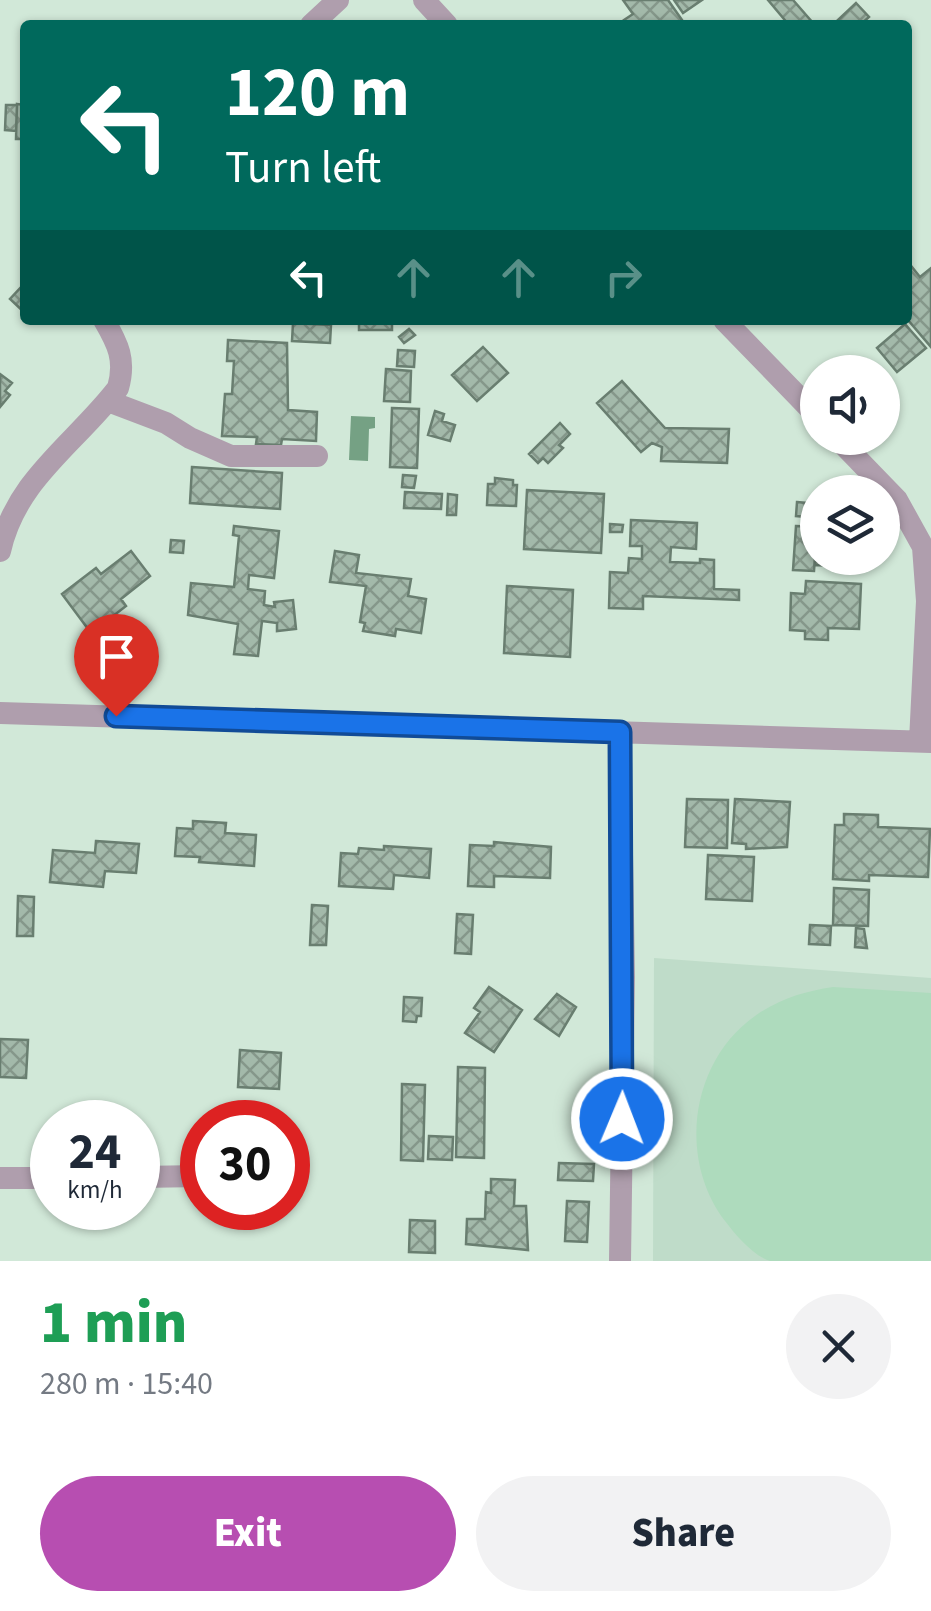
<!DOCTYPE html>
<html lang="en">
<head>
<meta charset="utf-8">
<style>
	body { margin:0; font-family:"Source Sans 3",sans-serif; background:#f2f2f3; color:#1f2937; height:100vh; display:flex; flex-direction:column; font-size:38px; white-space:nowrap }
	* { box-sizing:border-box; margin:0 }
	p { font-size:32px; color:#747a83 }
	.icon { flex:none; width:55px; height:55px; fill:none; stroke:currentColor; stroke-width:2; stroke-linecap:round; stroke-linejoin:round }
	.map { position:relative; height:1261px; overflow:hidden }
	.sheet { display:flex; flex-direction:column; background:#fff; flex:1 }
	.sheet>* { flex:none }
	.guide { position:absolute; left:20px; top:20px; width:892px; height:305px; border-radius:10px; box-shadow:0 2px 8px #0004; background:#00695c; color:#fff; overflow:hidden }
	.tools { position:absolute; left:800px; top:355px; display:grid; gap:20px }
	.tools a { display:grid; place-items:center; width:100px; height:100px; border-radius:50%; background:#fff; box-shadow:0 2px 8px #0004; font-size:50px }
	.speed { position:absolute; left:30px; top:1100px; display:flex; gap:20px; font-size:50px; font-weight:700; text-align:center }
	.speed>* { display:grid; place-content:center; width:130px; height:130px; border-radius:50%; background:#fff; box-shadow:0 2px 8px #0004; line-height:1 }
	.speed small { font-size:25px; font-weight:400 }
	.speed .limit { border:15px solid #d22; background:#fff; color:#111 }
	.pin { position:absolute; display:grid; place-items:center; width:85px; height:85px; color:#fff; margin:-102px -42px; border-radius:50% 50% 50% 0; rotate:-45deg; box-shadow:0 0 10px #0007 }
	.pin .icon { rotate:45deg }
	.me { position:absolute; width:110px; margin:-55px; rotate:1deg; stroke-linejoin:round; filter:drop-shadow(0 0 8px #0008) }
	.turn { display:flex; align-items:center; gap:35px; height:210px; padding:0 40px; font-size:45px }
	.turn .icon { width:130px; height:130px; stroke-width:2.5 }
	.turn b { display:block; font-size:70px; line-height:85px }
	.lanes { display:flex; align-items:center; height:95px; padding:0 40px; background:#0003; justify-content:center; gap:50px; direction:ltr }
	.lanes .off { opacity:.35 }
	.round { display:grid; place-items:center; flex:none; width:105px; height:105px; border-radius:52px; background:#f2f2f3 }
	.overview { display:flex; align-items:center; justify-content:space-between; height:170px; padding:0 40px }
	h1 { font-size:60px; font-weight:800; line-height:75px; color:#1e9e55 }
	.cta { display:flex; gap:20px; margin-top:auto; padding:20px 40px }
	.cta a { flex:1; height:115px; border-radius:60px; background:#b74eb1; color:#fff; font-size:40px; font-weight:800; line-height:115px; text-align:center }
	.cta a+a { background:#f2f2f3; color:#1f2937 }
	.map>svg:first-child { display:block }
</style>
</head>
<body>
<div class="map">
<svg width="931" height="1261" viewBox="0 0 931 1261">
	<defs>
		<pattern id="building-cross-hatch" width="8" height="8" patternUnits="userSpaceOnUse" patternTransform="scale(2.5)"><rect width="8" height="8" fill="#a3b9aa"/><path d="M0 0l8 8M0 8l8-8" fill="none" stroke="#85978a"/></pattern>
	</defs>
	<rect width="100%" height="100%" fill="#d1e8d8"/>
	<!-- built -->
	<path fill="#bfdcc9" d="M 654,958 L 931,978 L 931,1261 L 653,1261 Z"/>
	<!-- green -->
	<path fill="#aedbbd" d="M 833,987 L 931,993 L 931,1261 C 890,1261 849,1261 808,1261 C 797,1261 781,1261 770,1261 C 753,1256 735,1234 725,1221 C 677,1158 691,1061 755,1016 C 779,999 805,991 833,987 Z"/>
	<!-- water -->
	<path fill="#75a184" d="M 351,416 L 375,417 L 375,428 L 369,429 L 368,461 L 349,460 Z"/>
	<!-- building -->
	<path fill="url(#building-cross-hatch)" stroke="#697e70" stroke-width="2.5" d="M 623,0 L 668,0 L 682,20 L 675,25 L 628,25 L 624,20 L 633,14 Z
		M 674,0 L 702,0 L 683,13 Z
		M 768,0 L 793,0 L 813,23 L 789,25 Z
		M 856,3 L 869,17 L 860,25 L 840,25 L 837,21 Z
		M 17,104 L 25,105 L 25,139 L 16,139 Z
		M 6,105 L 17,105 L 16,131 L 5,130 Z
		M 908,262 L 920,277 L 931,268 L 931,347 L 908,320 Z
		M 25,283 L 25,313 L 10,299 Z
		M 359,320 L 392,320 L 392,330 L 359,330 Z
		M 293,323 L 331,325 L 330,343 L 292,341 Z
		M 905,324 L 926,348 L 897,372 L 877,348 Z
		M 409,329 L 415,335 L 404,343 L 399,337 Z
		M 228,340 L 287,343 L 288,410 L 317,412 L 316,441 L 282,439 L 281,445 L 256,444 L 257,437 L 222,436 L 225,394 L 232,394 L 234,361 L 227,361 Z
		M 483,347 L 508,373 L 477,401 L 452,375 Z
		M 398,350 L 415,351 L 414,367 L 397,366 Z
		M 386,369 L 411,371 L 410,402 L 384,401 Z
		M 0,374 L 12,383 L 5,391 L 10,395 L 0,407 Z
		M 622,381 L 665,428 L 729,429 L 727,463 L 661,461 L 662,447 L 652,443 L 641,452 L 597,403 Z
		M 392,408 L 419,409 L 417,468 L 390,467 Z
		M 435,411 L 444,414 L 442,421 L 455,425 L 450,441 L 428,435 Z
		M 560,423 L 570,434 L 559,445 L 563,448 L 548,463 L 543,458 L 538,463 L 529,454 Z
		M 192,467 L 282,473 L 280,509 L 190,503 Z
		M 403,475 L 416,476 L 414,488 L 402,487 Z
		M 495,478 L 513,480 L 513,485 L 517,485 L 516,506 L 487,505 L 488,484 L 495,484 Z
		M 527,490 L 604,494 L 601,553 L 524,549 Z
		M 405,492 L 442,494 L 441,509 L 404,508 Z
		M 448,494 L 457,495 L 456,515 L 447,515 Z
		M 797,502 L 818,504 L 818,518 L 796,516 Z
		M 631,520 L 697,523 L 696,549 L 671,547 L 670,562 L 700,563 L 700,559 L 714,560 L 714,589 L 739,590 L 739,600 L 643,596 L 643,609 L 609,608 L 610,572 L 628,573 L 629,558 L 642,559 L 642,546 L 630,546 Z
		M 610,524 L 623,525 L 622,532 L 610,532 Z
		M 234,526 L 279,531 L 274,578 L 249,575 L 248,589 L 265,591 L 264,605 L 275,607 L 274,602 L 293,600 L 296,629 L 277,631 L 277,623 L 262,621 L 258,656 L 234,654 L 238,624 L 188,615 L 191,583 L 234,587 L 239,536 L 233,535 Z
		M 796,526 L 817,527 L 814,571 L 793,570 Z
		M 171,540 L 184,541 L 183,553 L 170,552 Z
		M 817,544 L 818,558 L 835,558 L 834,566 L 815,565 Z
		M 131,551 L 150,576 L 121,599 L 126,606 L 91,633 L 62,594 L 96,568 L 101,574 Z
		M 335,551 L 359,555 L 356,573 L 411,579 L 408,596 L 426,599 L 421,633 L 396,629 L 395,636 L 363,631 L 365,623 L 360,622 L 366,586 L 330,582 Z
		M 806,581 L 861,584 L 859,629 L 828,628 L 828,640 L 805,639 L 805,631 L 790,630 L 791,593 L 805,594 Z
		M 507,586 L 573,590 L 570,657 L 504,653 Z
		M 687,799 L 728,800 L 727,848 L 685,847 Z
		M 735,799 L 790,802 L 787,847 L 746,849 L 746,844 L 732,843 Z
		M 844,814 L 878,815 L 878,827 L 930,829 L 928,877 L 869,875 L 869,881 L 833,879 L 835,825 L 844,825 Z
		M 193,821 L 226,823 L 225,833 L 256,835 L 254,866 L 199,862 L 200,857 L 175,856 L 177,828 L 193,829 Z
		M 96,841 L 139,844 L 136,873 L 105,871 L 103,887 L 50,882 L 53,850 L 95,853 Z
		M 494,842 L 551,847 L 550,878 L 494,876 L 494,887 L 468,886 L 470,845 L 494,846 Z
		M 384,846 L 431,849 L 429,878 L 394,875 L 393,889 L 339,886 L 341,853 L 358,854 L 359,848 L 384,850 Z
		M 708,855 L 754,857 L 752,901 L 706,899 Z
		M 834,888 L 869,890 L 868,926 L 833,925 Z
		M 18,896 L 34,897 L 33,936 L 17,936 Z
		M 312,905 L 328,906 L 326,945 L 310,945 Z
		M 457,914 L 473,915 L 471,954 L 455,953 Z
		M 810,925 L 831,926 L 830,945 L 809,944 Z
		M 856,928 L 864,929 L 867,948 L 855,947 Z
		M 489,987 L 522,1010 L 494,1052 L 465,1033 L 480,1012 L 474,1008 Z
		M 557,994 L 576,1007 L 559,1036 L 535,1019 Z
		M 404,997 L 422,998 L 421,1016 L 417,1016 L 416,1022 L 403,1021 Z
		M 0,1039 L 28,1040 L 26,1078 L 0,1077 Z
		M 240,1050 L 281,1053 L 279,1089 L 238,1087 Z
		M 458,1067 L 485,1068 L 484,1158 L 456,1157 Z
		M 402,1084 L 425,1085 L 423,1161 L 401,1160 Z
		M 429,1136 L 453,1137 L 452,1160 L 428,1159 Z
		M 559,1163 L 594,1164 L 593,1181 L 558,1180 Z
		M 491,1179 L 515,1180 L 514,1206 L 526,1206 L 528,1250 L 466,1244 L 467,1219 L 485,1219 L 486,1192 L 491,1193 Z
		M 567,1201 L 589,1202 L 587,1242 L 565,1241 Z
		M 410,1220 L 435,1221 L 435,1253 L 409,1252 Z"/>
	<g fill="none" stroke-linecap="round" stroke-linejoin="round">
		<!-- minor -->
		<path stroke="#af9ead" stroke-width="22" d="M 424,0 L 447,25
			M 311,25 L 338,0
			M 724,320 L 818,417
			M 108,401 L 166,423 L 190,438 L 231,456 L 317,456
			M 837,438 L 897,500 L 923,547 L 927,601 L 920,741
			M 0,551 C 16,479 75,444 118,388 C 126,360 118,344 104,320
			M 0,713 L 931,742
			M 620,732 L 624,977 L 620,1261
			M 288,1175 L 292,1175
			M 138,1177 L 202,1176
			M 0,1178 L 52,1178"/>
	</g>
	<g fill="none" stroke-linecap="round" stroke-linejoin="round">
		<defs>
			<path id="route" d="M 116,716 L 620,732 L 622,1119"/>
		</defs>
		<!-- route casing -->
		<use href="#route" stroke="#114b97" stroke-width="25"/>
		<!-- route -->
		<use href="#route" stroke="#1a73e8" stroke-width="18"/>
	</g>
</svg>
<div class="tools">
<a><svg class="icon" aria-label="sound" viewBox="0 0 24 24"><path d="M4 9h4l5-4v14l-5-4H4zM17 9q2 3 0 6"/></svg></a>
<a><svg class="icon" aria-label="layers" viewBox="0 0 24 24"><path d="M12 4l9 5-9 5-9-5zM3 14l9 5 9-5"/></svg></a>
</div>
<div class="speed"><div>24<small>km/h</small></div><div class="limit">30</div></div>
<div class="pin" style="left:116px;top:716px;background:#d93025"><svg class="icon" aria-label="arrive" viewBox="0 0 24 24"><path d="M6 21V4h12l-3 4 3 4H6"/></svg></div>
<svg class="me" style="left:622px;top:1119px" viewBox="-20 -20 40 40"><circle r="17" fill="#1a73e8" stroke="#fff" stroke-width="3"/><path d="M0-11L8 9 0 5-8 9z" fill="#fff"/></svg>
<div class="guide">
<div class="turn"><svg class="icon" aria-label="left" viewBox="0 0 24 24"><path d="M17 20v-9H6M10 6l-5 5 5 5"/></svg><div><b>120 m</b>Turn left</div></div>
<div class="lanes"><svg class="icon" aria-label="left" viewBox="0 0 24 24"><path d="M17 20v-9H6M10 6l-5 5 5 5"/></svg><svg class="icon off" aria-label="ahead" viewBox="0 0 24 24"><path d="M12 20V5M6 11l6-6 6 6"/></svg><svg class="icon off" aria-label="ahead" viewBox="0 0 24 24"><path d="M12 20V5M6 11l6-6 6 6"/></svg><svg class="icon off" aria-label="right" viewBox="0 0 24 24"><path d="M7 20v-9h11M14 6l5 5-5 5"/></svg></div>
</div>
</div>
<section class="sheet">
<div class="overview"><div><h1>1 min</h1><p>280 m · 15:40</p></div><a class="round"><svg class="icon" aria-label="close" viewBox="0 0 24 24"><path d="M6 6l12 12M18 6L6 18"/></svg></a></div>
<div class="cta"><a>Exit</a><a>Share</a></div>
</section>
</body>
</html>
